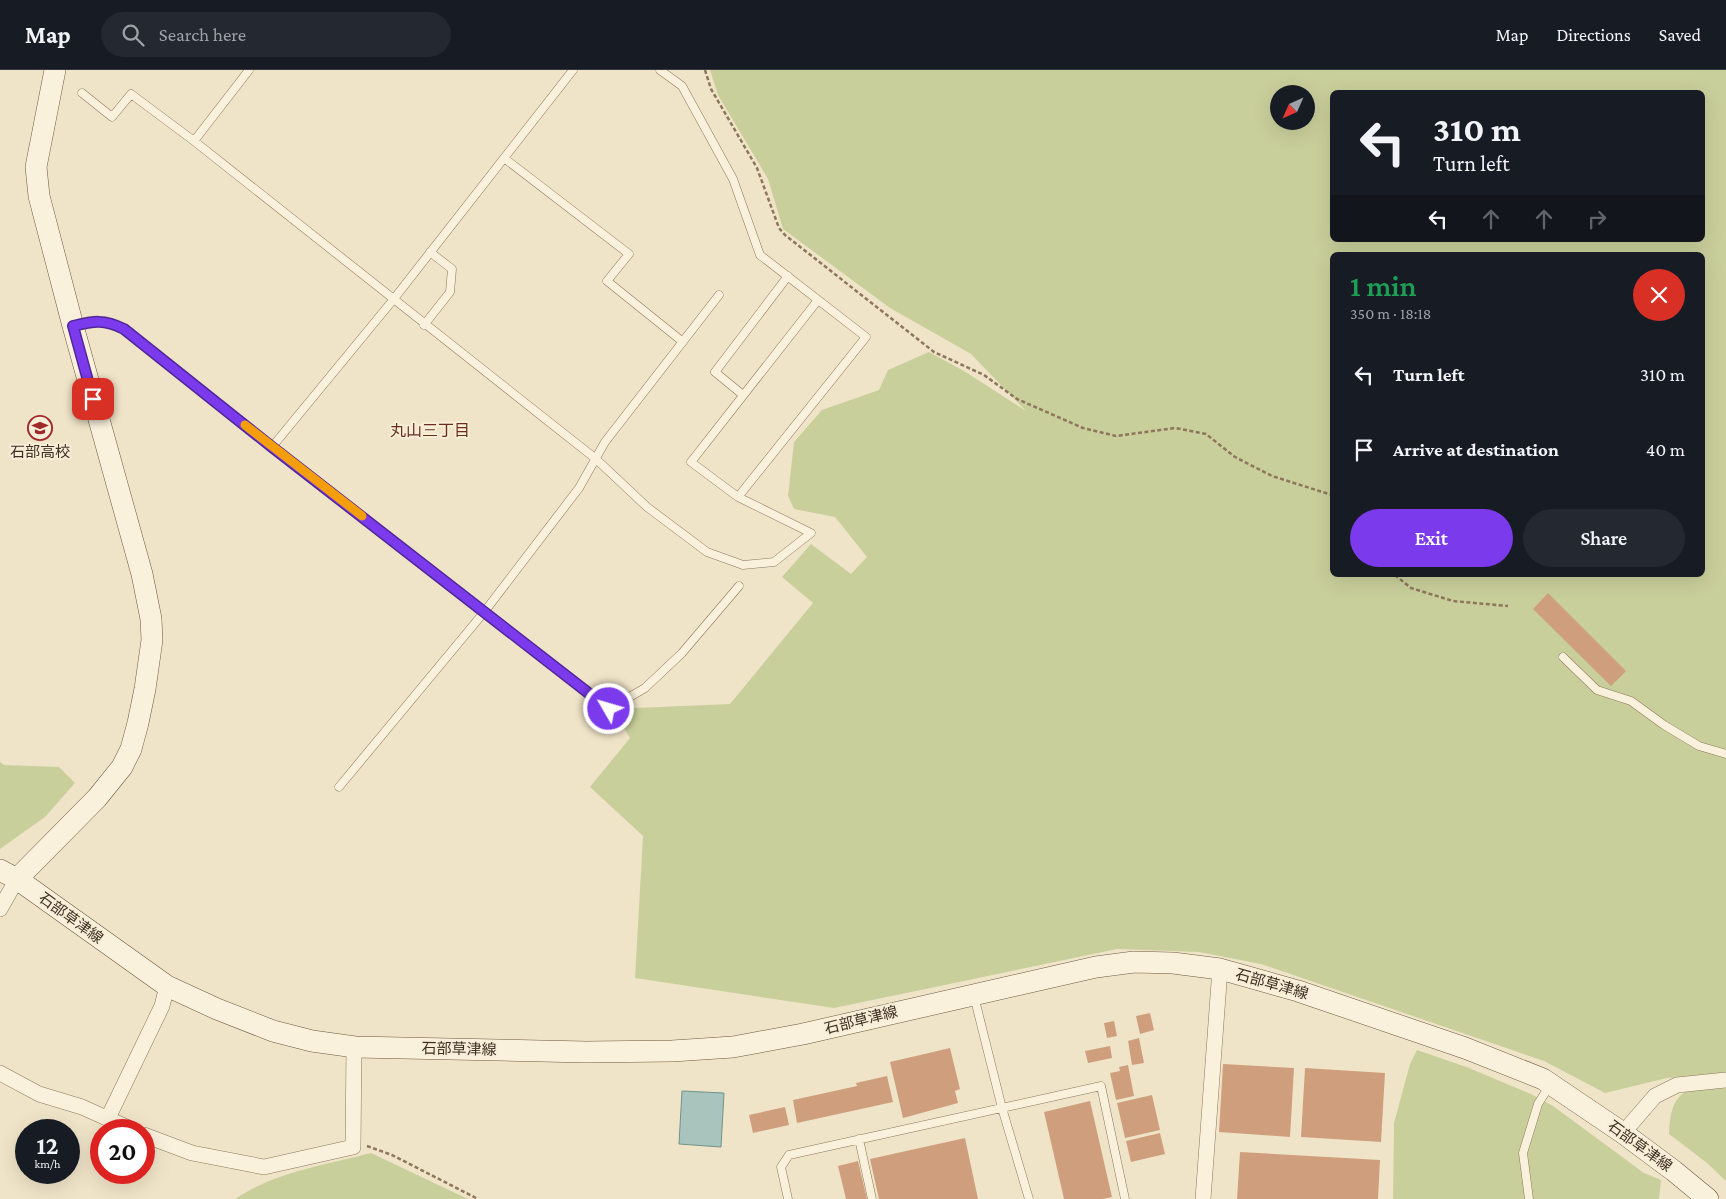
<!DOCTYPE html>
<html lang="en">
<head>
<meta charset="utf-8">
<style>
	body { margin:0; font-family:"Crimson Pro","Noto Sans JP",serif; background:#242831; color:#f1f3f6; height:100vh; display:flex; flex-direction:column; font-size:19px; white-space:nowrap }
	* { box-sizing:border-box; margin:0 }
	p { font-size:16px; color:#9ea1a6 }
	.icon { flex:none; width:28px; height:28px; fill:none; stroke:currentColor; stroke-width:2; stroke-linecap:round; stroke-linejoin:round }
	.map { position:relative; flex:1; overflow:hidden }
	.panel { position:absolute; left:1330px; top:182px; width:375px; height:325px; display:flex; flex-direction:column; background:#171b24; border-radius:8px; box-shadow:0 5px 20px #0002 }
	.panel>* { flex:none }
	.top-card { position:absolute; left:1330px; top:20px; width:375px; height:152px; border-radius:8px; box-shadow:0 5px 20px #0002; background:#171b24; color:#f1f3f6; overflow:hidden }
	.needle { width:32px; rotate:225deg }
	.buttons { position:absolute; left:1270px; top:15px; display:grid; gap:10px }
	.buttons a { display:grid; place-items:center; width:45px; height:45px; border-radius:50%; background:#171b24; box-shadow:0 5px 20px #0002; font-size:25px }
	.speed { position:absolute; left:15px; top:1049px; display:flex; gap:10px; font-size:25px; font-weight:700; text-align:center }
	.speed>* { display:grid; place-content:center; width:65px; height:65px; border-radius:50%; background:#171b24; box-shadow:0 5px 20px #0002; line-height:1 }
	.speed small { font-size:12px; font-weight:400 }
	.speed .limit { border:8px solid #d22; background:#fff; color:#111 }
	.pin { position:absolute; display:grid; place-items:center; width:42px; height:42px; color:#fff; margin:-21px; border-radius:10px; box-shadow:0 2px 8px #0006 }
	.me { position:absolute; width:55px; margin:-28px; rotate:308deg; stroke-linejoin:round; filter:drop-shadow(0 0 4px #0008) }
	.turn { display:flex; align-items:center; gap:18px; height:105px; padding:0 20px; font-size:22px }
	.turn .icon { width:65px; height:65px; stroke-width:2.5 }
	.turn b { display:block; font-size:35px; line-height:42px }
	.lanes { display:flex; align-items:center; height:48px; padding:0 20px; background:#0003; justify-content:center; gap:25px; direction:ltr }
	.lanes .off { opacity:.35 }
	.round { display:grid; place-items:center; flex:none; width:52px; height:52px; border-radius:26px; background:#242831 }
	.summary { display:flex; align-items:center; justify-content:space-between; height:85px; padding:0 20px }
	h1 { font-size:30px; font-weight:600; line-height:38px; color:#1e9e55 }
	.cta { display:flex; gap:10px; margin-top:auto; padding:10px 20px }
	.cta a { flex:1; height:58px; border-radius:30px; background:#7c3aed; color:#fff; font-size:20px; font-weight:600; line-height:58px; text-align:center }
	.cta a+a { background:#242831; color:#f1f3f6 }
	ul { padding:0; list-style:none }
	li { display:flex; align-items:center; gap:15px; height:75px; padding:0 20px }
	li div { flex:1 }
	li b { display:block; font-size:19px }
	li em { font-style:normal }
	header { display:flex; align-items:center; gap:30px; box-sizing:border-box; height:70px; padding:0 25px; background:#171b24; border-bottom:1px solid #363941 }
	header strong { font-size:24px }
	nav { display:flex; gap:28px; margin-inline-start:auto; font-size:18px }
	.search { width:350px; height:45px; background:#242831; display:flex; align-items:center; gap:12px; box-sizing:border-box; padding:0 18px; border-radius:28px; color:#9ea1a6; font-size:19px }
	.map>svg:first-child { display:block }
</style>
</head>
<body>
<header>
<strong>Map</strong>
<div class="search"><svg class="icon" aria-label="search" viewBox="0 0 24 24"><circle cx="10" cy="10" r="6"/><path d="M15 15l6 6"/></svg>Search here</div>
<nav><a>Map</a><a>Directions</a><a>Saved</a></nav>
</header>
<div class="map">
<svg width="1726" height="1129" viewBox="0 0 1726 1129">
	<rect width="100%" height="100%" fill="#f0e4c8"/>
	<!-- green -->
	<path fill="#c9cf9b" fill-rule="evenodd" d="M 710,0 L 1726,0 L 1726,1004 L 1667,1008 L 1605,1023 L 1544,991 L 1261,894 L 1199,882 L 1117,879 L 834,938 L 635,908 L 643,766 L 590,717 L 630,668 L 612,639 L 730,634 L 813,533 L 782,507 L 811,474 L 851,504 L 867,487 L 835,447 L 794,439 L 788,426 L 794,372 L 822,340 L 879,320 L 888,300 L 929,282 L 964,301 L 1026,341 L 971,284 L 890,238 L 783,159 L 768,109 L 718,25 ZM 1332,22 L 1702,22 L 1702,170 L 1332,170 ZM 1279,24 L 1306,24 L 1306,51 L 1279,51 ZM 1332,185 L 1702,185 L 1702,505 L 1332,505 Z
		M 0,692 L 4,695 L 59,697 L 75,713 L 45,747 L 0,779 Z
		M 1417,980 L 1469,998 L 1531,1024 L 1553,1036 L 1644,1103 L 1661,1110 L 1659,1129 L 1393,1129 L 1394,1053 L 1410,994 Z
		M 1726,1018 L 1726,1111 L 1707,1093 L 1669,1064 C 1670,1048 1671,1026 1690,1020 C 1698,1017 1716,1019 1726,1018 Z
		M 371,1083 L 468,1129 L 235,1129 C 275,1102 325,1095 371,1083 Z"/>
	<!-- water -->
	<path fill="#a9c4bc" stroke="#6f938a" d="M 682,1021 L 724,1023 L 721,1077 L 679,1074 Z"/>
	<!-- building -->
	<path fill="#cf9f7d" d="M 1548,523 L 1626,601 L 1611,616 L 1533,539 Z
		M 1150,943 L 1154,960 L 1140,964 L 1136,946 Z
		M 1114,951 L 1117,966 L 1107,968 L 1104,953 Z
		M 1139,968 L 1144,993 L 1132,995 L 1128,971 Z
		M 1110,976 L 1112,988 L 1088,993 L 1085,981 Z
		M 950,978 L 960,1019 L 955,1021 L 958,1033 L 903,1048 L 890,992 Z
		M 1223,994 L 1294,998 L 1290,1067 L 1219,1062 Z
		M 1128,995 L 1134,1026 L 1116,1030 L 1110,1003 L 1120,1001 L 1119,997 Z
		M 1305,998 L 1385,1003 L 1381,1072 L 1301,1067 Z
		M 887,1006 L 893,1032 L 797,1053 L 793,1030 L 857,1016 L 856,1013 Z
		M 1152,1025 L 1160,1060 L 1125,1068 L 1117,1033 Z
		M 1090,1031 L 1112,1127 L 1103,1129 L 1064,1129 L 1044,1042 Z
		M 785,1037 L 789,1055 L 753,1063 L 749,1045 Z
		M 1160,1063 L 1165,1084 L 1131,1092 L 1126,1071 Z
		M 965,1068 L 978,1129 L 879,1129 L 870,1089 Z
		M 1240,1082 L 1380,1090 L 1378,1129 L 1237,1129 Z
		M 858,1091 L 867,1129 L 846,1129 L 838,1096 Z"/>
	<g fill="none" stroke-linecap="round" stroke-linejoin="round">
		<defs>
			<path id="lane" d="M 660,0 L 682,16 L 733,109 L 760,185 L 866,267 L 738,427
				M 82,23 L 112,47 L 131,24 L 194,71 L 596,389 L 647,437 L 707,482 L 743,495 L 774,492 L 811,463 L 738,427 L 691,392 L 818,230
				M 194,71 L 249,0
				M 504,88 L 629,184 L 607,211 L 683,272
				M 75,255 C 95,251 105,250 124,259 L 272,377 L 609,639 L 645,618 L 682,583 L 739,516
				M 424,255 L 450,222 L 452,199 L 430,182
				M 743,325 L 715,302 L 788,206
				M 272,377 L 393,230 L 573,0
				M 1563,587 L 1597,620 L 1631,631 L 1664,655 L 1699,676 L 1726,684
				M 339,717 L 485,541 L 579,418 L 605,372 L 719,225
				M 974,926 L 1002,1038 L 1029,1129
				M 859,1069 L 872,1129
				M 788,1129 L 781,1097 L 789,1085 L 1101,1016 L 1125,1129
				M 1529,1129 L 1523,1083 L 1538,1034 L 1550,1015"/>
			<path id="street" d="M 0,839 L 17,809
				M 0,1003 L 39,1024 L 82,1037 L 133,1060
				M 108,1048 L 162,936 L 167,916
				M 1623,1063 L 1655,1026 L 1677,1015 L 1726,1010
				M 144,1065 L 192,1083 L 264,1097 L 353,1077 L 354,977
				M 1203,1129 L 1220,899"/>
			<path id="secondary" d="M 0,800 L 17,809 L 167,916 L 217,939 L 273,961 L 312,971 L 355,977 L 586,982 L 672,981 L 733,977 L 803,964 L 1096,897 L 1134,892 L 1173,893 L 1220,899 L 1298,921 L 1465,978 L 1543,1009 L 1623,1063 L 1674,1101 L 1708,1129
				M 17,809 L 97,728 L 122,697 L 131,679 L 138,653 L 145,619 L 152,570 L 151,549 L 142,504 L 73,256 L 39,126 L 36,97 L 55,0"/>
		</defs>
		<!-- lane casing -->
		<use href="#lane" stroke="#8d765c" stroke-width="9"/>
		<!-- street casing -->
		<use href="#street" stroke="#8d765c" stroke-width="16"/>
		<!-- secondary casing -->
		<use href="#secondary" stroke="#6f573f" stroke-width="22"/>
		<!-- path -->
		<path stroke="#8d765c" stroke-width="2.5" stroke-dasharray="4 2.5" stroke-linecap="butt" d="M 705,0 L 711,19 L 757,98 L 779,158 L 785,165 L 934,282 L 984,305 L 1017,329 L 1083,358 L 1116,366 L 1175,358 L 1206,364 L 1235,387 L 1272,406 L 1332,425
			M 1395,505 L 1411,518 L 1453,531 L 1508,536
			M 367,1076 L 392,1085 L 478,1129"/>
		<!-- lane -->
		<use href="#lane" stroke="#faf1dc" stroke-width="8"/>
		<!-- street -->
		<use href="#street" stroke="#faf1dc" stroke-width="15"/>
		<!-- secondary -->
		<use href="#secondary" stroke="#faf1dc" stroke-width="21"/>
	</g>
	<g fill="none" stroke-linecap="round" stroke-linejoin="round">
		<defs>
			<path id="route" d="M 93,329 L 73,256 C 94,251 104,249 124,259 L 272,377 L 609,639"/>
		</defs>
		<!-- route casing -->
		<use href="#route" stroke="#51269a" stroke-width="12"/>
		<!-- route -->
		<use href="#route" stroke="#7c3aed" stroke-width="9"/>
		<!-- slow -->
		<path stroke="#f59e0b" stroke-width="9" d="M 245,355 L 362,446"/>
	</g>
	<!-- icons -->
	<defs>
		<symbol id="school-ring" viewBox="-11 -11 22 22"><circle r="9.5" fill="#f7eed8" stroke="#9e2a2b" stroke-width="1.5"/><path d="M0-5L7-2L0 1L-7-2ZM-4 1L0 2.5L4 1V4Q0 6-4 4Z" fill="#9e2a2b"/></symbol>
	</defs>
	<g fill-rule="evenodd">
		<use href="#school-ring" x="26" y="344" width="28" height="28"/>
	</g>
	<g text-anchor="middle" stroke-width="4" stroke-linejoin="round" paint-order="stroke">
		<!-- poi labels -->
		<g font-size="15" fill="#3d2e20" stroke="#f7eed8">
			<text x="40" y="387">石部高校</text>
		</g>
		<!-- street labels -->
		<g font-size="15" fill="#3d2e20" stroke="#f7eed8">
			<text transform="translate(71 848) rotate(36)" y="5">石部草津線</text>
			<text transform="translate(1272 914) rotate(16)" y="5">石部草津線</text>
			<text transform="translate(861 950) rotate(-14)" y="5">石部草津線</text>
			<text transform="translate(459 979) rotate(1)" y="5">石部草津線</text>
			<text transform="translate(1640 1076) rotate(36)" y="5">石部草津線</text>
		</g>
		<!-- neighbourhood labels -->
		<g font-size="16" fill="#6b2e1e" stroke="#f7eed8">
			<text x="430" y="366">丸山三丁目</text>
		</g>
	</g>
</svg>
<div class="buttons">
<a><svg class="needle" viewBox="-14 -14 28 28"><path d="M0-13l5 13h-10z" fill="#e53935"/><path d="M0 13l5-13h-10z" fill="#9ea1a6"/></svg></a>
</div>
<div class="speed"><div>12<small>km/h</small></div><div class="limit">20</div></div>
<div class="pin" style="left:93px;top:329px;background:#d93025"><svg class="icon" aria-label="arrive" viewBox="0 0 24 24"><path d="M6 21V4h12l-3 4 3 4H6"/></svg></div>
<svg class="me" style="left:609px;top:639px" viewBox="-20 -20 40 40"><circle r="17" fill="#7c3aed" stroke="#fff" stroke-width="3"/><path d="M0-11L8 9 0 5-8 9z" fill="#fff"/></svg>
<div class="top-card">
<div class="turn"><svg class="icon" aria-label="left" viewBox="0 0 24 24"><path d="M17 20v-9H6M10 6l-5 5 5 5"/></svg><div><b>310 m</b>Turn left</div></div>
<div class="lanes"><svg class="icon" aria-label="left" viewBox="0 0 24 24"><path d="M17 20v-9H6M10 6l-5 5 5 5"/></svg><svg class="icon off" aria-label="ahead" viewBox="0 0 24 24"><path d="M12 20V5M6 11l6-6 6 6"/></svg><svg class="icon off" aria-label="ahead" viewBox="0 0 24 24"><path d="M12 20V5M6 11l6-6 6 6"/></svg><svg class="icon off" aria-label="right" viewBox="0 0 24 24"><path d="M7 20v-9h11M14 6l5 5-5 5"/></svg></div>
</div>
<section class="panel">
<div class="summary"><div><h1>1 min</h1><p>350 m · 18:18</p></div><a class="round" style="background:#d93025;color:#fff"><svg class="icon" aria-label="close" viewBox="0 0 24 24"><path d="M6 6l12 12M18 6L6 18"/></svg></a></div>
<ul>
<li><svg class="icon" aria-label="left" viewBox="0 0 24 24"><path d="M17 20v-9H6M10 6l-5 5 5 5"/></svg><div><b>Turn left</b></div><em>310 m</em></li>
<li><svg class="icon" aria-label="arrive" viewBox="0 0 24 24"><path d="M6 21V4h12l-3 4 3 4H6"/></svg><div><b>Arrive at destination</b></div><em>40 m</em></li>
</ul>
<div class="cta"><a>Exit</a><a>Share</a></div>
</section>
</div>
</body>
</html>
